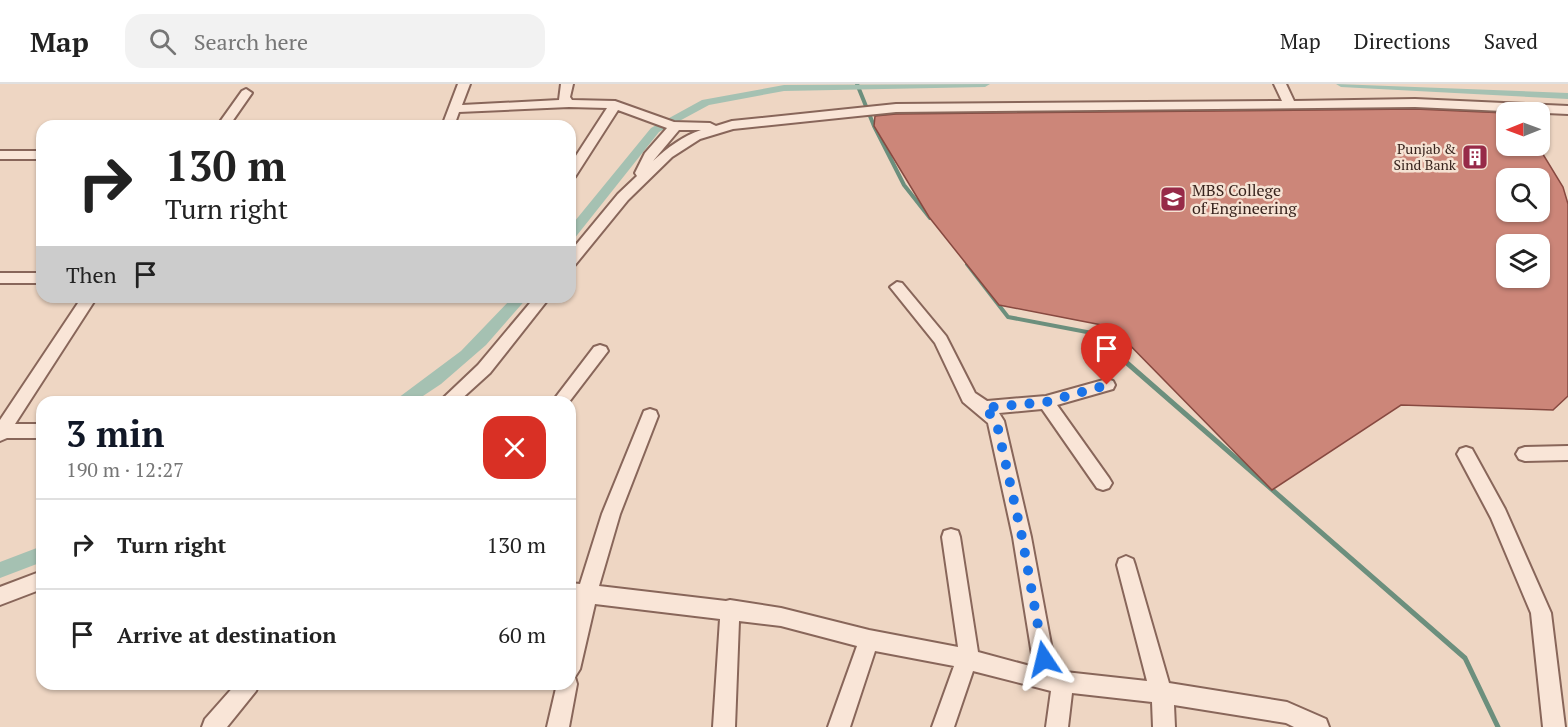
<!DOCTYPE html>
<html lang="en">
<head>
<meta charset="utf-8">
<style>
	body { margin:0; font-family:"PT Serif",serif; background:#f2f2f2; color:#222; height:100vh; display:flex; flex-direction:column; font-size:22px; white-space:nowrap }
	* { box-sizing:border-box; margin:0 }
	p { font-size:20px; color:#767676 }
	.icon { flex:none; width:33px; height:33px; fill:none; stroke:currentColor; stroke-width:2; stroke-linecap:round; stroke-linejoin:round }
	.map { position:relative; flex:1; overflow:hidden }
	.drawer { position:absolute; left:36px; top:312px; width:540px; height:294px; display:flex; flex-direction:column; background:#fff; border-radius:18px; box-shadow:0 2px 4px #0004 }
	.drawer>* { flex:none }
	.banner { position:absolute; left:36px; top:36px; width:540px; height:183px; border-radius:18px; box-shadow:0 2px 4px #0004; background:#fff; color:#222; overflow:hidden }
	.needle { width:39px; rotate:269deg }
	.tools { position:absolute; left:1496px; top:18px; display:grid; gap:12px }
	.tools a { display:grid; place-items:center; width:54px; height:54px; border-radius:12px; background:#fff; box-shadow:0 2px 4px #0004; font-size:30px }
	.pin { position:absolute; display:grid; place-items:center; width:51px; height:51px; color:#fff; margin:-62px -26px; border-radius:50% 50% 50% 0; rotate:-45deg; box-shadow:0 0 6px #0007 }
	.pin .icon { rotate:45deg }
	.me { position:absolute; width:66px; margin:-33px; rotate:350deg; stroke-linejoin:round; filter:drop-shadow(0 0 4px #0008) }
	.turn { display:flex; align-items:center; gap:21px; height:126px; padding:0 30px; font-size:27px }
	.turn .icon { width:78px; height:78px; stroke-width:2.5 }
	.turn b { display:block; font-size:42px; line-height:51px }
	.then { display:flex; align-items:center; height:57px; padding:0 30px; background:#0003; gap:12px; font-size:22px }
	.round { display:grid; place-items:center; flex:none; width:63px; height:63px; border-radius:18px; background:#f2f2f2 }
	.headline { display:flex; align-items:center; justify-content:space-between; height:102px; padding:0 30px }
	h1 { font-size:36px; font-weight:600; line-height:45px; color:#111827 }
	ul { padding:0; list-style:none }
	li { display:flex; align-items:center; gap:18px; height:90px; padding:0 30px; border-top:2px solid #e0e0e0 }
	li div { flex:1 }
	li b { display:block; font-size:22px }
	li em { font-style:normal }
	header { display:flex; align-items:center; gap:36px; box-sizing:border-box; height:84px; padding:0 30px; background:#fff; border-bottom:2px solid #e0e0e0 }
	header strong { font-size:28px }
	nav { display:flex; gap:33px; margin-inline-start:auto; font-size:21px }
	.search { width:420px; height:54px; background:#f2f2f2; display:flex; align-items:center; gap:15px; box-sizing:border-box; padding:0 21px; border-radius:18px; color:#767676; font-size:22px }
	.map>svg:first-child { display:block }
</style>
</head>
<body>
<header>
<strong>Map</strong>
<div class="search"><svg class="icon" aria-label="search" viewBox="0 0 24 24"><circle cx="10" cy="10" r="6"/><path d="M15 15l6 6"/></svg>Search here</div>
<nav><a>Map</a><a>Directions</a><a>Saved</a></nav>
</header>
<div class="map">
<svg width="1568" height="643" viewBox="0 0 1568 643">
	<rect width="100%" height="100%" fill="#eed6c3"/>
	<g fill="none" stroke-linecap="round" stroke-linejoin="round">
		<!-- stream-far1 -->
		<path stroke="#6c8f7d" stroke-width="4" d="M 857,0 L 874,42 L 904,101 L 930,134
			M 967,180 L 1008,233 L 1092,249 L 1120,274"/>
		<!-- stream -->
		<path stroke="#6c8f7d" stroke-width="5" d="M 1119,272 L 1465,574 L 1498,643"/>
		<!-- canal -->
		<path fill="#a5c1b2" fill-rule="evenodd" d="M 990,0 L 985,3 L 784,7 L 709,21 L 659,48 L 574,155 L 570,156 L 570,143 L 651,44 L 702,16 L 784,1 Z
			M 1336,0 L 1568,9 L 1568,15 L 1341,3 Z
			M 513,213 L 528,213 L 486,261 L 441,300 L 414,318 L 396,318 L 398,314 L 461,267 Z
			M 42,462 L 42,478 L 0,494 L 0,478 Z"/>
	</g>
	<!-- building -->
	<path fill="#cc8679" stroke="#874940" stroke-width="1.5" fill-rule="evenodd" d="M 1415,25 L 1506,29 L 1506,62 L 1538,62 L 1563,103 L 1568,120 L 1568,312 L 1553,326 L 1401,321 L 1272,406 L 1112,243 L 999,221 L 929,133 L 874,42 L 875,32 L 896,30 ZM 1506,94 L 1539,94 L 1539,128 L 1506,128 ZM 1506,160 L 1539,160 L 1539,194 L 1506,194 Z"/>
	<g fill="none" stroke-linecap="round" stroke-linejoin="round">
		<defs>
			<path id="minor" d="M 458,0 L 470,0 L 462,21 L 559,16 L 561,0 L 573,0 L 570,13 L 572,16 L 615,17 L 674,38 L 710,39 L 716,42 L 732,37 L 896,20 L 1282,17 L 1274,0 L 1286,0 L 1294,17 L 1415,15 L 1568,22 L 1568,30 L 1415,23 L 896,28 L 733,45 L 700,55 L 672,73 L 628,116 L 575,181 L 570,183 L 570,168 L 618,110 L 637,92 L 635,89 L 645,69 L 667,44 L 618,26 L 575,93 L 570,94 L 570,81 L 607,24 L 569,23 L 459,28 L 454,42 L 442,42 ZM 679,46 L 701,46 C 683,52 667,64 653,77 Z
				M 246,5 L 252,9 L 229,42 L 217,42 L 242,7 Z
				M 0,67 L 42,67 L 42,75 L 0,75 Z
				M 0,189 L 42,189 L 42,199 L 0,199 Z
				M 897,198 L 902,199 L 946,252 L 975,309 L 987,317 L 1046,312 L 1107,295 L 1113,297 L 1115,301 L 1113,305 L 1057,321 L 1109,394 L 1112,399 L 1109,404 L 1103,406 L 1097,404 L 1042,325 L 999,329 L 1004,337 L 1031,453 L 1056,587 L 1147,597 L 1117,481 L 1119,475 L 1126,472 L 1133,475 L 1135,481 L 1169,599 L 1287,618 L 1326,635 L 1329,643 L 1294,643 L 1286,639 L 1174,621 L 1175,643 L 1153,643 L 1152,618 L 1072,609 L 1068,643 L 1046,643 L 1051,607 L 973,587 L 954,643 L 932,643 L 954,582 L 875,567 L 850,643 L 828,643 L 857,562 L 781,542 L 739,537 L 735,643 L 713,643 L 720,535 L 595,520 L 580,585 L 575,593 L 577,600 L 569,643 L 547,643 L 557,600 L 570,600 L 570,542 L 576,518 L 570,517 L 570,499 L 580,500 L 602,430 L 642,332 L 644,327 L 650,325 L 656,327 L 658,332 L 620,430 L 599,502 L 726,517 L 730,516 L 781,524 L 869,546 L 958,563 L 942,453 L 944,447 L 951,445 L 958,447 L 960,453 L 978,568 L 1034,583 L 1013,453 L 988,339 L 963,318 L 935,259 L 890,203 Z
				M 82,213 L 97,213 L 15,340 L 42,340 L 42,354 L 7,354 L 0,357 L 0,336 Z
				M 535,213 L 550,213 L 490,289 L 458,318 L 439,318 L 478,281 Z
				M 600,261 L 606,263 L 608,267 L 569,318 L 552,318 L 594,263 Z
				M 1568,362 L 1568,376 L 1525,377 L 1519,375 L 1516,370 L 1519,365 L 1525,363 Z
				M 1466,363 L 1472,365 L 1505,425 L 1551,529 L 1565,643 L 1543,643 L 1531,529 L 1491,434 L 1457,370 L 1460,365 Z
				M 42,487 L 42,505 L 0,521 L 0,503 Z
				M 236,600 L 259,600 L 256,607 L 227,643 L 202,643 L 205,635 Z"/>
		</defs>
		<!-- minor casing -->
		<use href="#minor" stroke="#88665a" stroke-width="4"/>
		<!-- minor -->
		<use href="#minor" fill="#f9e5d7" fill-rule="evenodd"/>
	</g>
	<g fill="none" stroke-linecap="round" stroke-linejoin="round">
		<!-- route -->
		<path stroke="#1a73e8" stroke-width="10" stroke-dasharray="0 18" d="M 1044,575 L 1022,453 L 998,345 L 993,333 L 984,324 L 1046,318 L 1107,301"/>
	</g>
	<!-- icons -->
	<defs>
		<symbol id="building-square" viewBox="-11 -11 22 22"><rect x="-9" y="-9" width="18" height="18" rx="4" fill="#972a48" stroke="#f5e2d3"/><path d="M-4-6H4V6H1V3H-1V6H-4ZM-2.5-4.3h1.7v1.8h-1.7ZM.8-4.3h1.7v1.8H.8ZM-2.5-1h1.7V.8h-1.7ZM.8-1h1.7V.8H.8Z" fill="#fff"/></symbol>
		<symbol id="university-square" viewBox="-11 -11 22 22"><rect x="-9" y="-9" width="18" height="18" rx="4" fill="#972a48" stroke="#f5e2d3"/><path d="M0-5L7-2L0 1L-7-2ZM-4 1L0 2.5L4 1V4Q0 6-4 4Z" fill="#fff"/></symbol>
	</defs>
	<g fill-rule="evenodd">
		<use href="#building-square" x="1460" y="58" width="30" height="30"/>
		<use href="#university-square" x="1158" y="100" width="30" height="30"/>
	</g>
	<g text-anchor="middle" stroke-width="5" stroke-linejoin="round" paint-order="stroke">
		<!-- far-poi labels -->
		<g font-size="14" fill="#38241e" stroke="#f5e2d3" text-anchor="end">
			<text x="1456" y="70">Punjab &amp;<tspan x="1456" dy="16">Sind Bank</tspan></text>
		</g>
		<!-- poi labels -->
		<g font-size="16" fill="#38241e" stroke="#f5e2d3" text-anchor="start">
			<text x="1192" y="112">MBS College<tspan x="1192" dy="18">of Engineering</tspan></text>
		</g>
	</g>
</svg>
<div class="tools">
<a><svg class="needle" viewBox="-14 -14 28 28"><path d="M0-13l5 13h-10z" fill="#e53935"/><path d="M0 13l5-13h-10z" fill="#767676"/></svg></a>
<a><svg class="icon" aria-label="search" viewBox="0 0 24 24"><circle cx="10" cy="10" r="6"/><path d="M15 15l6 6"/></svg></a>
<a><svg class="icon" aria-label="layers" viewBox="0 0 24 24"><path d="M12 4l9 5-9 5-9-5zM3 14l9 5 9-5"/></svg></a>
</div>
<div class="pin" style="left:1107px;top:301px;background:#d93025"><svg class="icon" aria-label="arrive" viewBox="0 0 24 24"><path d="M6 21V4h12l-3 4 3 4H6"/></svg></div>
<svg class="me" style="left:1044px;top:575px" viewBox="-20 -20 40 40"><path d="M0-17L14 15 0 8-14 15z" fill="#1a73e8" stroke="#fff" stroke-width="4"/></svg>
<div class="banner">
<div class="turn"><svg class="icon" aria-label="right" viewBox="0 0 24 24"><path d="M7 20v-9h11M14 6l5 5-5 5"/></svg><div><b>130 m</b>Turn right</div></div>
<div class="then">Then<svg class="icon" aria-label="arrive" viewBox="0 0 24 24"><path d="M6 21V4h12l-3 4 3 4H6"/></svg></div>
</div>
<section class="drawer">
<div class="headline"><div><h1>3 min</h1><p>190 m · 12:27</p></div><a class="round" style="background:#d93025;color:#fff"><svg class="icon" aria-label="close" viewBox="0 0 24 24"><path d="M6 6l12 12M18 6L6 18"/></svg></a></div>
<ul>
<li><svg class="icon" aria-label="right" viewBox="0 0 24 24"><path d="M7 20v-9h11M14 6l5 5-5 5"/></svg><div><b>Turn right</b></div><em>130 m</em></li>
<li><svg class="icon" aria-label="arrive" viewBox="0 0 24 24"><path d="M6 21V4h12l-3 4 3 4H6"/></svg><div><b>Arrive at destination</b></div><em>60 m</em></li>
</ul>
</section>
</div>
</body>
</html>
